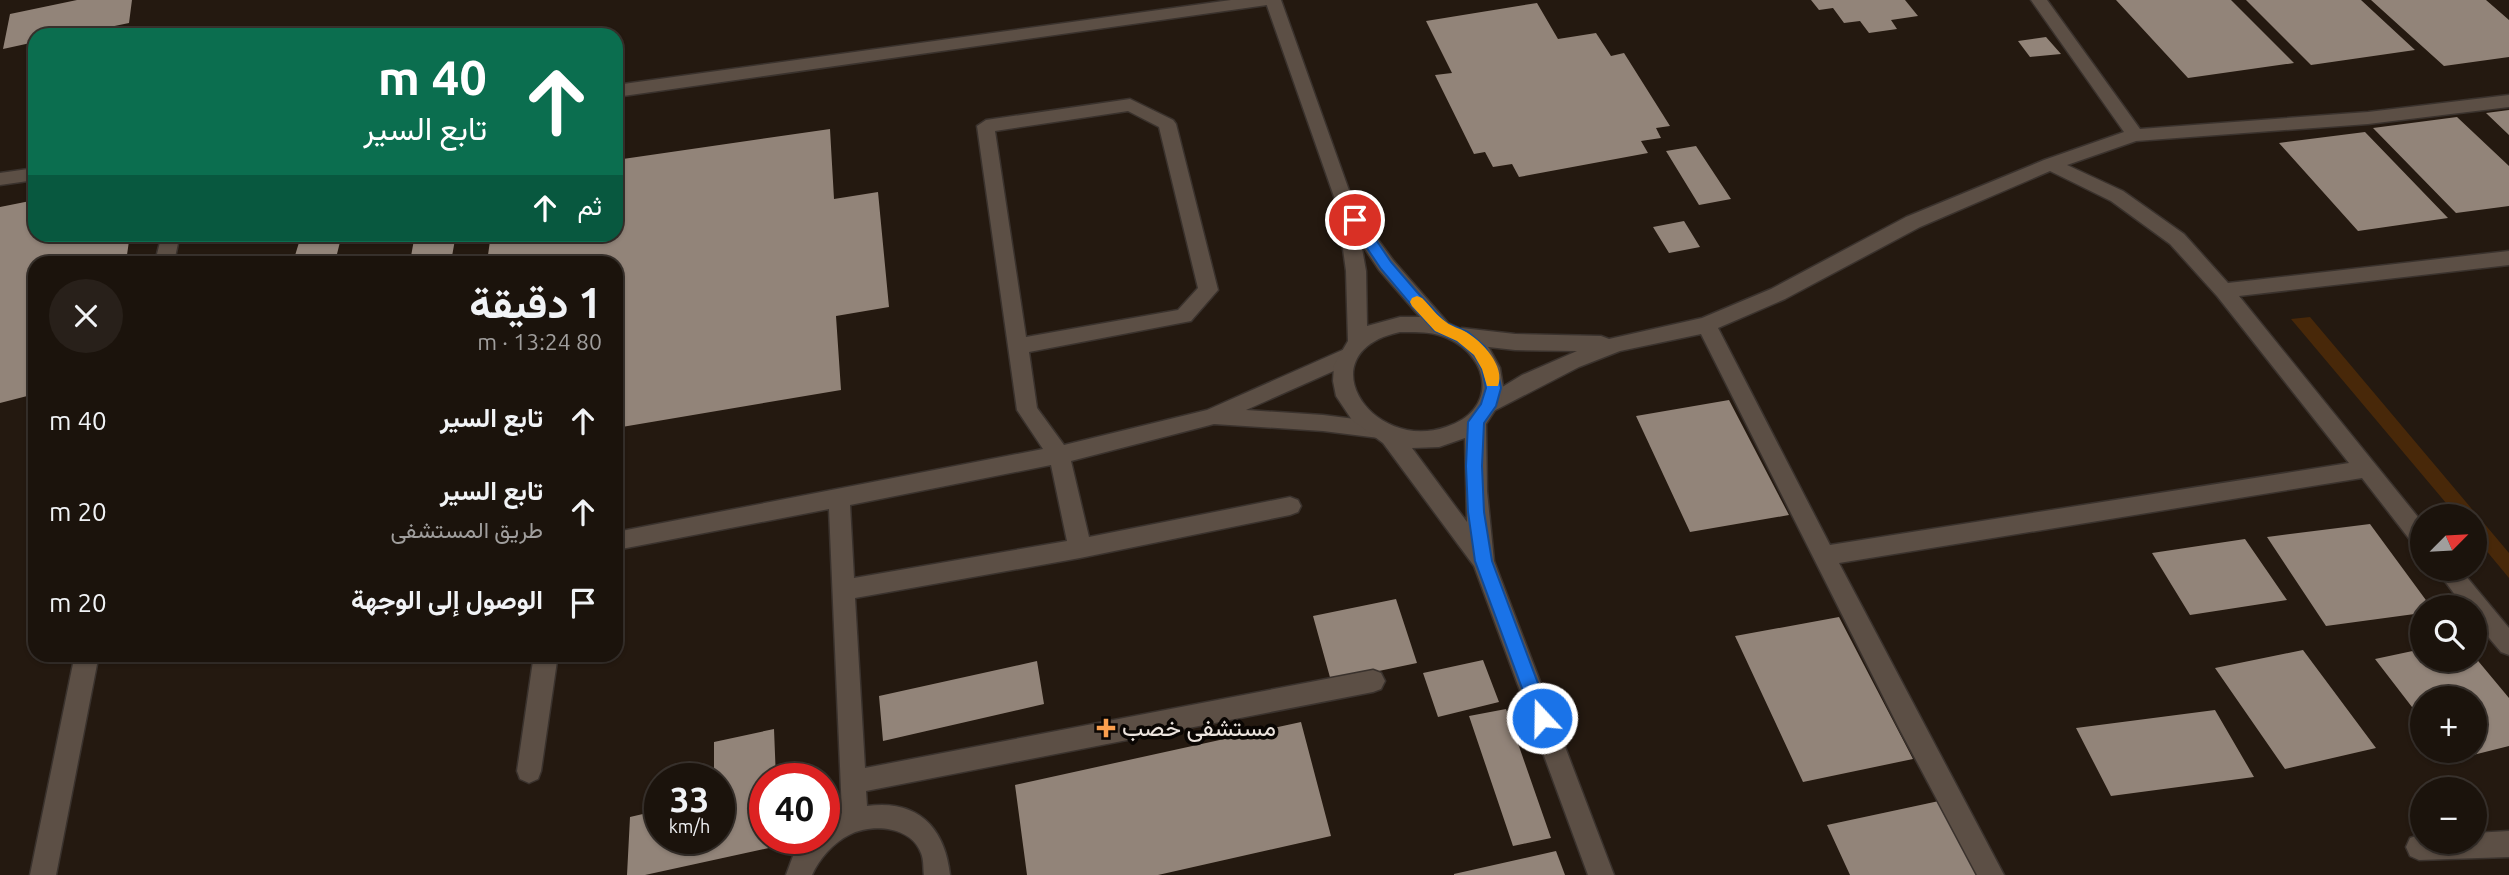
<!DOCTYPE html>
<html lang="ar">
<head>
<meta charset="utf-8">
<style>
	body { margin:0; font-family:Ubuntu,Vazirmatn,sans-serif; background:#28201a; color:#f1f3f6; direction:rtl; height:100vh; display:flex; flex-direction:column; font-size:26px; white-space:nowrap }
	* { box-sizing:border-box; margin:0 }
	p { font-size:23px; color:#a09e9d }
	.icon { flex:none; width:38px; height:38px; fill:none; stroke:currentColor; stroke-width:2; stroke-linecap:round; stroke-linejoin:round }
	.map { position:relative; flex:1; overflow:hidden; direction:ltr }
	.details { position:absolute; left:28px; top:256px; width:595px; height:406px; display:flex; flex-direction:column; background:#1b130c; border-radius:21px; box-shadow:0 2px 5px #0004,0 0 0 2px #39322d; direction:rtl }
	.details>* { flex:none }
	.guide { position:absolute; left:28px; top:28px; width:595px; height:214px; border-radius:21px; box-shadow:0 2px 5px #0004,0 0 0 2px #39322d; direction:rtl; background:#0b6e4f; color:#fff; overflow:hidden }
	.needle { width:46px; rotate:66deg }
	.tools { position:absolute; left:2410px; top:504px; display:grid; gap:14px }
	.tools a { display:grid; place-items:center; width:77px; height:77px; border-radius:50%; background:#1b130c; box-shadow:0 2px 5px #0004,0 0 0 2px #39322d; font-size:35px }
	.speed { position:absolute; left:644px; top:763px; display:flex; gap:14px; font-size:35px; font-weight:700; text-align:center }
	.speed>* { display:grid; place-content:center; width:91px; height:91px; border-radius:50%; background:#1b130c; box-shadow:0 2px 5px #0004,0 0 0 2px #39322d; line-height:1 }
	.speed small { font-size:18px; font-weight:400 }
	.speed .limit { border:10px solid #d22; background:#fff; color:#111 }
	.pin { position:absolute; display:grid; place-items:center; width:60px; height:60px; color:#fff; margin:-30px; border:4px solid #fff; border-radius:50%; box-shadow:0 2px 7px #0007 }
	.me { position:absolute; width:77px; margin:-38px; rotate:339deg; stroke-linejoin:round; filter:drop-shadow(0 0 5px #0008) }
	.turn { display:flex; align-items:center; gap:24px; height:147px; padding:0 21px; font-size:32px }
	.turn .icon { width:91px; height:91px; stroke-width:2.5 }
	.turn b { display:block; font-size:49px; line-height:60px }
	.then { display:flex; align-items:center; height:66px; padding:0 21px; background:#0003; gap:14px; font-size:26px }
	.round { display:grid; place-items:center; flex:none; width:74px; height:74px; border-radius:37px; background:#28201a }
	.overview { display:flex; align-items:center; justify-content:space-between; height:119px; padding:0 21px }
	h1 { font-size:42px; font-weight:700; line-height:52px }
	ul { padding:0; list-style:none }
	li { display:flex; align-items:center; gap:21px; height:91px; padding:0 21px }
	li div { flex:1 }
	li b { display:block; font-size:26px }
	li em { font-style:normal }
	.map>svg:first-child { display:block }
</style>
</head>
<body>
<div class="map">
<svg width="2509" height="875" viewBox="0 0 2509 875">
	<rect width="100%" height="100%" fill="#241910"/>
	<!-- green -->
	<path fill="#482809" d="M 2310,317 L 2509,553 L 2509,578 L 2475,537 L 2474,516 L 2457,516 L 2291,319 Z"/>
	<!-- building -->
	<path fill="#928479" d="M 77,0 L 132,0 L 129,23 L 71,35 L 35,35 L 35,42 L 3,49 L 10,14 Z
		M 1811,0 L 1905,0 L 1918,16 L 1891,20 L 1897,29 L 1869,33 L 1860,21 L 1844,23 L 1833,8 L 1819,10 Z
		M 2116,0 L 2231,0 L 2294,63 L 2188,78 Z
		M 2246,0 L 2361,0 L 2415,50 L 2311,65 Z
		M 2371,0 L 2486,0 L 2509,20 L 2509,57 L 2444,66 Z
		M 1537,3 L 1558,39 L 1596,33 L 1611,56 L 1624,53 L 1670,126 L 1656,128 L 1661,138 L 1641,141 L 1648,153 L 1519,177 L 1512,164 L 1493,167 L 1485,152 L 1474,154 L 1435,75 L 1452,73 L 1426,21 Z
		M 2046,37 L 2061,54 L 2030,57 L 2018,41 Z
		M 2509,110 L 2509,135 L 2486,113 Z
		M 2457,117 L 2509,166 L 2509,206 L 2456,213 L 2373,128 Z
		M 830,129 L 834,199 L 878,192 L 889,307 L 836,316 L 841,390 L 616,428 L 616,262 L 487,262 L 491,234 L 616,234 L 616,160 Z
		M 2365,132 L 2448,218 L 2358,231 L 2279,143 Z
		M 1696,146 L 1731,199 L 1699,205 L 1666,151 Z
		M 35,200 L 35,234 L 130,234 L 126,262 L 35,262 L 35,394 L 0,403 L 0,207 Z
		M 1684,221 L 1700,247 L 1669,253 L 1653,227 Z
		M 342,234 L 335,262 L 293,262 L 301,236 Z
		M 415,234 L 456,234 L 451,262 L 410,262 Z
		M 1729,400 L 1789,515 L 1690,532 L 1636,416 Z
		M 2370,524 L 2431,607 L 2422,607 L 2422,613 L 2326,626 L 2267,537 Z
		M 2245,539 L 2287,600 L 2190,615 L 2152,553 Z
		M 1396,599 L 1417,663 L 1331,681 L 1313,616 Z
		M 1839,617 L 1913,759 L 1803,782 L 1735,636 Z
		M 2422,649 L 2422,660 L 2474,660 L 2474,656 L 2509,698 L 2509,746 L 2453,760 L 2446,751 L 2474,751 L 2474,698 L 2422,698 L 2422,720 L 2375,659 Z
		M 2303,650 L 2376,748 L 2285,769 L 2215,668 Z
		M 1483,660 L 1499,702 L 1438,717 L 1423,673 Z
		M 1037,661 L 1044,704 L 883,741 L 879,696 Z
		M 1506,709 L 1551,838 L 1513,846 L 1469,716 Z
		M 2215,710 L 2254,777 L 2111,796 L 2076,728 Z
		M 1301,722 L 1331,836 L 1158,875 L 1027,875 L 1015,785 Z
		M 774,729 L 776,779 L 765,779 L 765,838 L 778,838 L 778,846 L 645,875 L 627,875 L 630,817 L 660,810 L 660,838 L 719,838 L 719,779 L 714,779 L 714,742 Z
		M 1939,801 L 1977,875 L 1850,875 L 1827,825 Z
		M 1556,851 L 1565,875 L 1454,875 L 1454,874 Z"/>
	<g fill="none" stroke-linecap="round" stroke-linejoin="round">
		<defs>
			<path id="service" d="M 1130,99 L 1173,120 L 1176,124 L 1218,290 L 1191,321 L 1029,352 L 1037,408 L 1064,445 L 1207,410 L 1347,348 L 1354,350 L 1357,356 L 1354,362 L 1246,410 L 1323,415 L 1379,422 L 1386,424 L 1389,430 L 1386,436 L 1379,438 L 1323,431 L 1214,424 L 1071,461 L 1089,537 L 1290,497 L 1298,500 L 1301,506 L 1298,512 L 1290,515 L 1080,558 L 855,598 L 865,768 L 1373,670 L 1381,673 L 1385,681 L 1381,689 L 1373,692 L 866,791 L 867,806 C 917,799 945,827 950,875 L 924,875 C 923,868 924,860 921,853 C 911,826 871,823 849,835 C 833,843 819,859 812,875 L 786,875 L 793,856 L 806,838 L 824,838 L 824,822 L 842,813 L 829,509 L 616,550 L 616,532 L 1043,449 L 1017,410 L 977,126 L 986,120 ZM 1128,111 L 1159,127 L 1198,288 L 1178,310 L 1026,337 L 995,131 ZM 1051,465 L 1067,541 L 854,578 L 850,505 Z
				M 534,654 L 558,654 L 541,771 L 538,779 L 529,783 L 520,779 L 517,771 Z"/>
			<path id="minor" d="M 1231,0 L 1275,0 L 1267,5 L 616,97 L 616,85 Z
				M 2031,0 L 2047,0 L 2140,129 L 2368,112 L 2509,95 L 2509,107 L 2368,124 L 2136,141 L 2067,165 L 2123,191 L 2184,234 L 2228,283 L 2509,251 L 2509,265 L 2239,296 L 2422,522 L 2422,547 L 2414,545 L 2362,478 L 1839,563 L 2004,875 L 1977,875 L 1900,730 L 1701,334 L 1620,351 L 1579,367 L 1488,414 L 1481,412 L 1478,406 L 1481,400 L 1522,375 L 1577,351 L 1515,350 L 1462,344 L 1455,341 L 1452,336 L 1455,331 L 1462,328 L 1515,334 L 1601,336 L 1609,339 L 1702,318 L 1771,289 L 1906,217 L 2044,160 L 2124,132 ZM 2050,171 L 2111,201 L 2170,244 L 2217,296 L 2349,463 L 1830,545 L 1718,328 L 1785,299 L 1920,227 Z
				M 35,168 L 35,180 L 0,185 L 0,173 Z
				M 162,234 L 180,234 L 174,262 L 155,262 Z
				M 2436,569 L 2460,569 L 2509,628 L 2509,655 L 2501,652 L 2474,620 L 2474,607 L 2464,607 Z
				M 75,654 L 99,654 L 56,875 L 30,875 Z
				M 2509,831 L 2509,857 L 2419,860 L 2410,856 L 2406,847 L 2410,838 L 2422,834 L 2422,842 L 2474,842 L 2474,833 Z"/>
			<path id="tertiary" d="M 1265,0 L 1281,0 L 1356,210 L 1393,260 L 1448,323 L 1476,336 L 1489,348 L 1500,368 L 1503,387 L 1501,401 L 1486,424 L 1487,491 L 1494,561 L 1614,875 L 1588,875 L 1474,566 L 1383,443 L 1352,420 L 1336,396 L 1333,381 L 1334,365 L 1348,341 L 1346,271 L 1337,205 ZM 1361,243 L 1379,270 L 1420,317 L 1400,317 L 1367,326 L 1366,271 ZM 1400,332 C 1415,332 1432,331 1447,338 C 1492,358 1497,411 1446,427 C 1370,453 1306,352 1400,332 ZM 1465,438 L 1467,522 L 1412,448 L 1439,447 Z"/>
		</defs>
		<!-- service casing -->
		<use href="#service" stroke="#3a322d" stroke-width="3"/>
		<!-- minor casing -->
		<use href="#minor" stroke="#3a322d" stroke-width="3"/>
		<!-- tertiary casing -->
		<use href="#tertiary" stroke="#3a322d" stroke-width="3"/>
		<!-- service -->
		<use href="#service" fill="#5c4f45" fill-rule="evenodd"/>
		<!-- minor -->
		<use href="#minor" fill="#5c4f45" fill-rule="evenodd"/>
		<!-- tertiary -->
		<use href="#tertiary" fill="#5c4f45" fill-rule="evenodd"/>
	</g>
	<!-- route -->
	<path fill="#1a73e8" stroke="#114b97" stroke-width="2" d="M 1355,215 L 1360,216 L 1391,262 L 1417,292 L 1446,323 L 1468,332 L 1485,347 L 1497,368 L 1501,388 L 1496,406 L 1484,423 L 1482,466 L 1484,512 L 1492,561 L 1551,718 L 1549,724 L 1542,726 L 1536,724 L 1533,718 L 1475,561 L 1468,512 L 1466,466 L 1468,422 L 1481,404 L 1486,388 L 1482,369 L 1474,355 L 1457,341 L 1435,331 L 1407,300 L 1381,269 L 1348,220 Z"/>
	<!-- slow -->
	<path fill="#f59e0b" d="M 1417,296 L 1422,298 C 1430,306 1437,316 1446,322 C 1452,327 1460,328 1466,332 C 1482,341 1506,367 1498,386 L 1487,386 L 1482,369 L 1474,355 L 1457,341 L 1435,331 L 1412,306 L 1410,302 L 1412,298 Z"/>
	<!-- markers -->
	<path fill="#fa9f4e" stroke="#0a0603" stroke-width="2.5" d="M1102.5 717.5h7v7h7v7h-7v7h-7v-7h-7v-7h7z"/>
	<g text-anchor="middle" stroke-width="7" stroke-linejoin="round" paint-order="stroke">
		<!-- poi labels -->
		<g font-size="24" fill="#ece4de" stroke="#0a0603" text-anchor="start">
			<text x="1122" y="736">مستشفى خصب</text>
		</g>
	</g>
</svg>
<div class="tools">
<a><svg class="needle" viewBox="-14 -14 28 28"><path d="M0-13l5 13h-10z" fill="#e53935"/><path d="M0 13l5-13h-10z" fill="#a09e9d"/></svg></a>
<a><svg class="icon" aria-label="search" viewBox="0 0 24 24"><circle cx="10" cy="10" r="6"/><path d="M15 15l6 6"/></svg></a>
<a>+</a>
<a>−</a>
</div>
<div class="speed"><div>33<small>km/h</small></div><div class="limit">40</div></div>
<div class="pin" style="left:1355px;top:220px;background:#d93025"><svg class="icon" aria-label="arrive" viewBox="0 0 24 24"><path d="M6 21V4h12l-3 4 3 4H6"/></svg></div>
<svg class="me" style="left:1542px;top:718px" viewBox="-20 -20 40 40"><circle r="17" fill="#1a73e8" stroke="#fff" stroke-width="3"/><path d="M0-11L8 9 0 5-8 9z" fill="#fff"/></svg>
<div class="guide">
<div class="turn"><svg class="icon" aria-label="ahead" viewBox="0 0 24 24"><path d="M12 20V5M6 11l6-6 6 6"/></svg><div><b>40 m</b>تابع السير</div></div>
<div class="then">ثم<svg class="icon" aria-label="ahead" viewBox="0 0 24 24"><path d="M12 20V5M6 11l6-6 6 6"/></svg></div>
</div>
<section class="details">
<div class="overview"><div><h1>1 دقيقة</h1><p>80 m · 13:24</p></div><a class="round"><svg class="icon" aria-label="close" viewBox="0 0 24 24"><path d="M6 6l12 12M18 6L6 18"/></svg></a></div>
<ul>
<li><svg class="icon" aria-label="ahead" viewBox="0 0 24 24"><path d="M12 20V5M6 11l6-6 6 6"/></svg><div><b>تابع السير</b></div><em>40 m</em></li>
<li><svg class="icon" aria-label="ahead" viewBox="0 0 24 24"><path d="M12 20V5M6 11l6-6 6 6"/></svg><div><b>تابع السير</b><p>طريق المستشفى</p></div><em>20 m</em></li>
<li><svg class="icon" aria-label="arrive" viewBox="0 0 24 24"><path d="M6 21V4h12l-3 4 3 4H6"/></svg><div><b>الوصول إلى الوجهة</b></div><em>20 m</em></li>
</ul>
</section>
</div>
</body>
</html>
